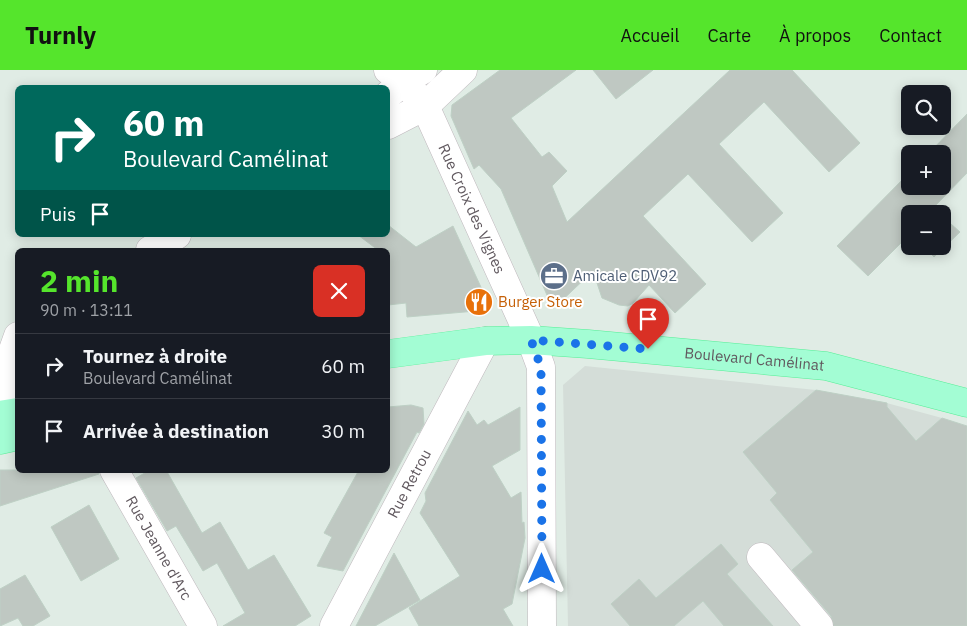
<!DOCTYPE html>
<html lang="fr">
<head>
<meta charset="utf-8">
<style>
	body { margin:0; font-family:"IBM Plex Sans",sans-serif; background:#242831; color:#f1f3f6; height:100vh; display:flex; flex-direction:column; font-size:19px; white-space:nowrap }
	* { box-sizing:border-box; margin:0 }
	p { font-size:16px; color:#9ea1a6 }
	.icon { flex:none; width:28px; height:28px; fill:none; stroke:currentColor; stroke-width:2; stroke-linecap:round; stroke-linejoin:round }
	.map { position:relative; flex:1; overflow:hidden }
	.details { position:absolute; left:15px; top:178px; width:375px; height:225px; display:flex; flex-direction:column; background:#171b24; border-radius:8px; box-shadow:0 2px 12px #0003 }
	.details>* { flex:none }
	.hud { position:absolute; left:15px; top:15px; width:375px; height:152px; border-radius:8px; box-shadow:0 2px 12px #0003; background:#00695c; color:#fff; overflow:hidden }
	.fabs { position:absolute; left:901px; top:15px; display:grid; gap:10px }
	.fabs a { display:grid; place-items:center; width:50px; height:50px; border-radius:8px; background:#171b24; box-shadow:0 2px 12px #0003; font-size:25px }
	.pin { position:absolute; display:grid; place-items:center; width:42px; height:42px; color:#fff; margin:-51px -21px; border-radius:50% 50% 50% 0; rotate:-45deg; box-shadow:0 0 5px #0007 }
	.pin .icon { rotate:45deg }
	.me { position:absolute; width:55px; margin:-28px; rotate:0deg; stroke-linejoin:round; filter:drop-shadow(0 0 4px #0008) }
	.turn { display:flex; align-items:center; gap:18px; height:105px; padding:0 25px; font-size:22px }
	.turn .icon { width:65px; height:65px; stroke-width:2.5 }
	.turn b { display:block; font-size:35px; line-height:42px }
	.then { display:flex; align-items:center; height:48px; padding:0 25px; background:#0003; gap:10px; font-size:19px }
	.round { display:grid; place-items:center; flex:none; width:52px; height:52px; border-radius:8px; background:#242831 }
	.overview { display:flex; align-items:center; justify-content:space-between; height:85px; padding:0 25px }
	h1 { font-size:30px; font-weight:800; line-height:38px; color:#55e52c }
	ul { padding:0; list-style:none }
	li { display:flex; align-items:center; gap:15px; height:65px; padding:0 25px; border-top:1px solid #363941 }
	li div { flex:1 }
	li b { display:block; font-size:19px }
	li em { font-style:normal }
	header { display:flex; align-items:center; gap:30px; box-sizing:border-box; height:70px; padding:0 25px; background:#55e52c; color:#111 }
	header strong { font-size:24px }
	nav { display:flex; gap:28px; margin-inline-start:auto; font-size:18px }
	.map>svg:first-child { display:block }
</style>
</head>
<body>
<header>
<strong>Turnly</strong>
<nav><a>Accueil</a><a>Carte</a><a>À propos</a><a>Contact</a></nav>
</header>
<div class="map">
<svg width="967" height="556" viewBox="0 0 967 556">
	<rect width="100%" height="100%" fill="#e0ece5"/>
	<!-- industrial -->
	<path fill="#d4ddd8" d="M 585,296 L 816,320 L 883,332 L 942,348 L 967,556 L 568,556 L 563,315 Z"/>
	<!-- building -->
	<path fill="#bfc8c2" stroke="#bed0c5" d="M 500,0 L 576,0 L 511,48 L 542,87 L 549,82 L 567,101 L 552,116 L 567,152 L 730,0 L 792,0 L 860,73 L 829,102 L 764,32 L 719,74 L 783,143 L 752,172 L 688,104 L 643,146 L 706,214 L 675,243 L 649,215 L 633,233 L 628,236 L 619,235 L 602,228 L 593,201 L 553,239 L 501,119 L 479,95 L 474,99 L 451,46 L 452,35 Z
		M 593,0 L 653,0 L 616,29 Z
		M 967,44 L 967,103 L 934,137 L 941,144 L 910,144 L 910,164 L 868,206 L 837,176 L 910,102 L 910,116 L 942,116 L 942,84 L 928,84 Z
		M 942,146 L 960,162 L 934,187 L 923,176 L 942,176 Z
		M 388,155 L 416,177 L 453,156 L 485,226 L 476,241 L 407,247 L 406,233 L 388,235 L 388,180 L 378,180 L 358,165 L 388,165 Z
		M 816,320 L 887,333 L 887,337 L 916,371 L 942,348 L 967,356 L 967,556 L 834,556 L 831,546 L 792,500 L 813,482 L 770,430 L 777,423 L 743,382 Z
		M 411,335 L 423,338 L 424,354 L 419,363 L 417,362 L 343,501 L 317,496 L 332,467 L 324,463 L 359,400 L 388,400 L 388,337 Z
		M 520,337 L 520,380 L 492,396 L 511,428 L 521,422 L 522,453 L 524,452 L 525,468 L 512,534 L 503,539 L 513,556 L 419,556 L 409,538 L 460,506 L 420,443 L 426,431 L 425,423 L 468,341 L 477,355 L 484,350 L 488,355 Z
		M 0,400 L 98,400 L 99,404 L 0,436 Z
		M 150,400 L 166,400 L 202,463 L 220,452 L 248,500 L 274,485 L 311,546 L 295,556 L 223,556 L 245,543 L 217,493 L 203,501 L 176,456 L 167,461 L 136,408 Z
		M 89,435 L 119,489 L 81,511 L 51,457 Z
		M 721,474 L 738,494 L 727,504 L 773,556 L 724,556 L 703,531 L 674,556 L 630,556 L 611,534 L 639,509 L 656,528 Z
		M 394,483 L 420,530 L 375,556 L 356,556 Z
		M 25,505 L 50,546 L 33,556 L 23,556 L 18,548 L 0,556 L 0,519 Z"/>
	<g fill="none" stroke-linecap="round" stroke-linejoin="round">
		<defs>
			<g id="minor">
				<path id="s1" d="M 388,0 L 404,11 L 425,36 L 531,270 L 541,297 L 542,556"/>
				<path d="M 388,25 L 404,11 L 423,0"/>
				<path d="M 388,55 L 425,36 L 463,0"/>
				<path d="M 150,180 L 177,165"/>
				<path d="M 14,365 L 9,291 L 18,266"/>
				<path id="s2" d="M 114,400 L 203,556"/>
				<path d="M 761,487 L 819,556"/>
				<path id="s3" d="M 334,556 L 485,271"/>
			</g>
			<g id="major">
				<path id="s4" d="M 388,284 L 485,271 L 531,270 L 588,274 L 826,296 L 967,333"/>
				<path d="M 0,345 L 18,342"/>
				<path d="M 0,370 L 18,366"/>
			</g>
		</defs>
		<!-- minor casing -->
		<use href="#minor" stroke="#bfb8bd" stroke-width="29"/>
		<!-- major casing -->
		<use href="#major" stroke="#56ee96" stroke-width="29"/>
		<!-- minor -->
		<use href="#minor" stroke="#fff" stroke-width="28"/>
		<!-- major -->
		<use href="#major" stroke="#a3fdd4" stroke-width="28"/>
	</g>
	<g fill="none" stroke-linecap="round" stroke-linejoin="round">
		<!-- route -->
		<path stroke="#1a73e8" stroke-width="9" stroke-dasharray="0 16.2" d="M 542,499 L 541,297 L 531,270 L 648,279"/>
	</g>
	<!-- icons -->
	<defs>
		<symbol id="office-disc" viewBox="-11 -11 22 22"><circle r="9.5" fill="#5c6f8a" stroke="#fff"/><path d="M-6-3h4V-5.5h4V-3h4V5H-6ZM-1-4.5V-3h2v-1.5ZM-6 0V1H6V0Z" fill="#fff"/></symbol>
		<symbol id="restaurant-disc" viewBox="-11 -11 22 22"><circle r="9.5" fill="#e8710a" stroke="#fff"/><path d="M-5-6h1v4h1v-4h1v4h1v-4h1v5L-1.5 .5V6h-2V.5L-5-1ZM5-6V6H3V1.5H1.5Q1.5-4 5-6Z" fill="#fff"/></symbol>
	</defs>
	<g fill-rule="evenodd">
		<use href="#office-disc" x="538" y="190" width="32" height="32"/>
		<use href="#restaurant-disc" x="463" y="216" width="32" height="32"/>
	</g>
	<g text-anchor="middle" stroke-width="4" stroke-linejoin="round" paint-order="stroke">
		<!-- street labels -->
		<g font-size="15" fill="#61595f" stroke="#fff">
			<text dy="5" stroke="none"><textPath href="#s1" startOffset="165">Rue Croix des Vignes</textPath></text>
			<text dy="5" stroke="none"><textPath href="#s4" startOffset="368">Boulevard Camélinat</textPath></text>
			<text dy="5" stroke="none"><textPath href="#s3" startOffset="161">Rue Retrou</textPath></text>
			<text dy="5" stroke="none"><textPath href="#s2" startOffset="90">Rue Jeanne d'Arc</textPath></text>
		</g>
		<!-- service labels -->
		<g font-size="15" fill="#4e5e75" stroke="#fff" text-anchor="start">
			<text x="573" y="211">Amicale CDV92</text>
		</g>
		<!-- food labels -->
		<g font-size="15" fill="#c56008" stroke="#fff" text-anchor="start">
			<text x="498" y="237">Burger Store</text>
		</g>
	</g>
</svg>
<div class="fabs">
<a><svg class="icon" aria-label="search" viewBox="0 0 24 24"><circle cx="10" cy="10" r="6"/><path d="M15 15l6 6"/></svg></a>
<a>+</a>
<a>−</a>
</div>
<div class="pin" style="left:648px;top:279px;background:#d93025"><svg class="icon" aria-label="arrive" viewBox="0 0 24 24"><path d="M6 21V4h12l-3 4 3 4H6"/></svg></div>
<svg class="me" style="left:542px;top:499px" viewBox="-20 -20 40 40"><path d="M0-17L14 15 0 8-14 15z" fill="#1a73e8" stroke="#fff" stroke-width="4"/></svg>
<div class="hud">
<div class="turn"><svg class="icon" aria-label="right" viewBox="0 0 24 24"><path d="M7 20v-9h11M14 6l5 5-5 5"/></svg><div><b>60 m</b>Boulevard Camélinat</div></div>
<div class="then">Puis<svg class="icon" aria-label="arrive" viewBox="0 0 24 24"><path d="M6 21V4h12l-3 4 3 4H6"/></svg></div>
</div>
<section class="details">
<div class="overview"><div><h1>2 min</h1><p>90 m · 13:11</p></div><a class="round" style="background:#d93025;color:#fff"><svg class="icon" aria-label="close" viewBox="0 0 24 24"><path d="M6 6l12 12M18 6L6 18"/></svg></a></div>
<ul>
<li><svg class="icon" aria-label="right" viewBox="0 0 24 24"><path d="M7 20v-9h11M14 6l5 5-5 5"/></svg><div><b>Tournez à droite</b><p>Boulevard Camélinat</p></div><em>60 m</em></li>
<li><svg class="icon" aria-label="arrive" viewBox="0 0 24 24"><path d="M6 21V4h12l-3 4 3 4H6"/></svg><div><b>Arrivée à destination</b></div><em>30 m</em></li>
</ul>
</section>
</div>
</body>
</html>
